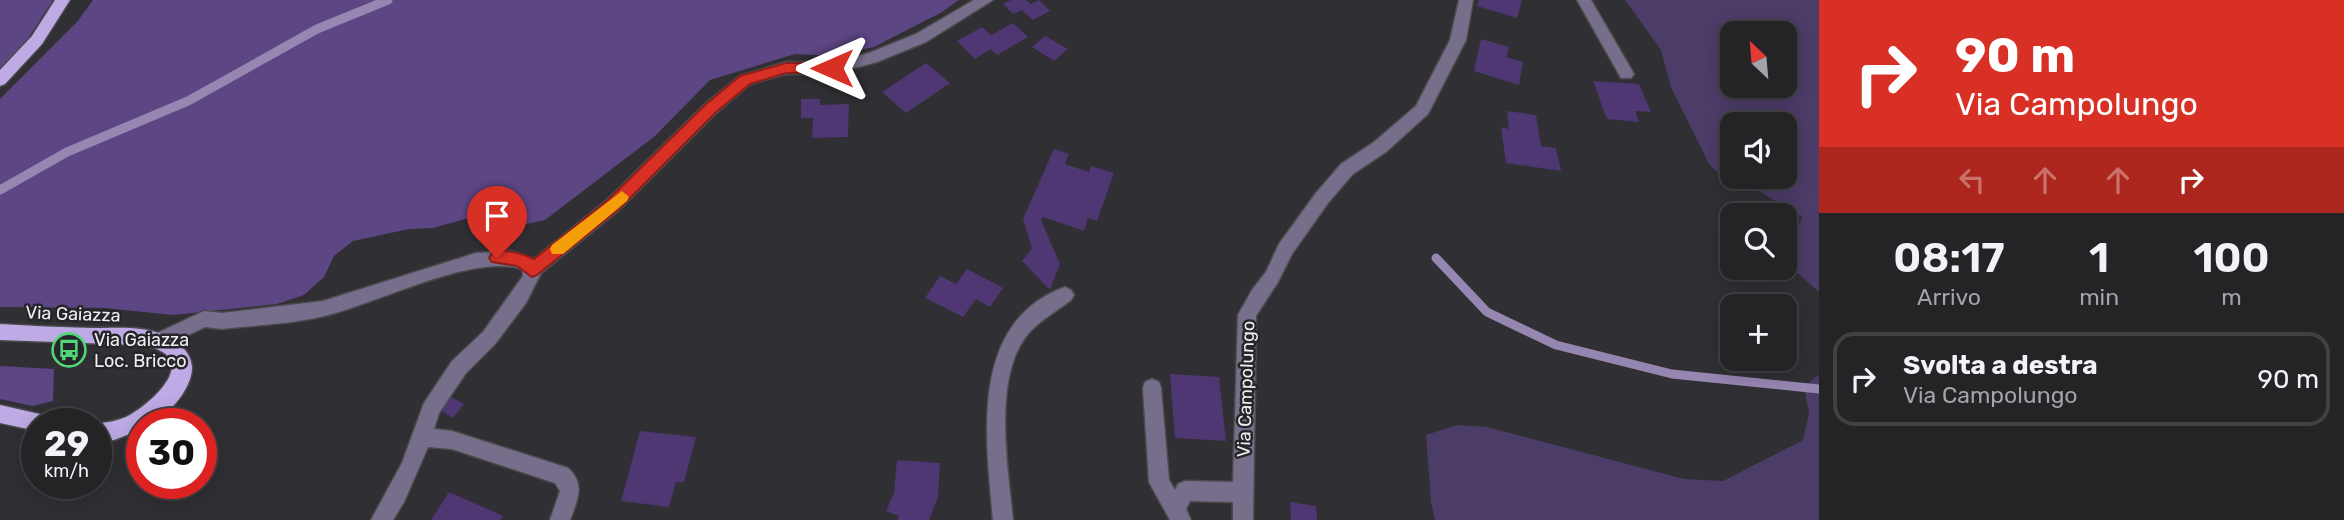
<!DOCTYPE html>
<html lang="it">
<head>
<meta charset="utf-8">
<style>
	body { margin:0; font-family:Rubik,sans-serif; background:#302f32; color:#f1f3f6; height:100vh; display:flex; flex-direction:column; font-size:26px; white-space:nowrap }
	* { box-sizing:border-box; margin:0 }
	p { font-size:23px; color:#a3a4a7 }
	.icon { flex:none; width:38px; height:38px; fill:none; stroke:currentColor; stroke-width:2; stroke-linecap:round; stroke-linejoin:round }
	.map { position:relative; flex:1; overflow:hidden }
	.drawer { display:flex; flex-direction:column; background:#242326; width:525px }
	.drawer>* { flex:none }
	.guide { background:#d93025; color:#fff; overflow:hidden }
	.needle { width:46px; rotate:334deg }
	.buttons { position:absolute; left:1720px; top:21px; display:grid; gap:14px }
	.buttons a { display:grid; place-items:center; width:77px; height:77px; border-radius:14px; background:#242326; box-shadow:0 4px 18px #0003,0 0 0 2px #414043; font-size:35px }
	.speed { position:absolute; left:21px; top:408px; display:flex; gap:14px; font-size:35px; font-weight:700; text-align:center }
	.speed>* { display:grid; place-content:center; width:91px; height:91px; border-radius:50%; background:#242326; box-shadow:0 4px 18px #0003,0 0 0 2px #414043; line-height:1 }
	.speed small { font-size:18px; font-weight:400 }
	.speed .limit { border:10px solid #d22; background:#fff; color:#111 }
	.pin { position:absolute; display:grid; place-items:center; width:60px; height:60px; color:#fff; margin:-72px -30px; border-radius:50% 50% 50% 0; rotate:-45deg; box-shadow:0 0 7px #0007 }
	.pin .icon { rotate:45deg }
	.me { position:absolute; width:77px; margin:-38px; rotate:270deg; stroke-linejoin:round; filter:drop-shadow(0 0 5px #0008) }
	.turn { display:flex; align-items:center; gap:24px; height:147px; padding:0 21px; font-size:32px }
	.turn .icon { width:91px; height:91px; stroke-width:2.5 }
	.turn b { display:block; font-size:49px; line-height:60px }
	.lanes { display:flex; align-items:center; height:66px; padding:0 21px; background:#0003; justify-content:center; gap:35px; direction:ltr }
	.lanes .off { opacity:.35 }
	.eta { display:flex; justify-content:space-evenly; align-items:center; height:119px; text-align:center }
	.eta b { font-size:42px; font-weight:600; line-height:49px }
	ul { padding:0; list-style:none }
	li { display:flex; align-items:center; gap:21px; height:94px; margin:0 14px 10px; padding:0 7px; border:4px solid #414043; border-radius:21px }
	li div { flex:1 }
	li b { display:block; font-size:26px }
	li em { font-style:normal }
	main { display:flex; flex:1; min-height:0 }
	.map>svg:first-child { display:block }
</style>
</head>
<body>
<main>
<div class="map">
<svg width="1819" height="520" viewBox="0 0 1819 520">
	<rect width="100%" height="100%" fill="#302f33"/>
	<!-- green -->
	<path fill="#4c3c68" fill-rule="evenodd" d="M 1625,0 L 1819,0 L 1819,292 L 1785,262 L 1802,217 L 1754,188 L 1729,184 L 1709,164 L 1671,87 L 1661,50 ZM 1732,33 L 1785,33 L 1785,86 L 1732,86 ZM 1732,124 L 1785,124 L 1785,177 L 1732,177 Z
		M 1819,375 L 1819,520 L 1435,520 L 1431,502 L 1426,435 L 1457,425 L 1487,427 L 1684,479 L 1723,481 L 1803,440 L 1809,413 L 1804,387 Z"/>
	<!-- forest -->
	<path fill="#5d4684" d="M 0,0 L 53,0 L 23,46 L 0,69 Z
		M 93,0 L 959,0 L 942,12 L 874,47 L 833,56 L 795,54 L 710,80 L 655,136 L 545,220 L 522,225 L 480,215 L 433,228 L 409,229 L 353,241 L 334,256 L 324,277 L 304,295 L 277,304 L 173,315 L 105,308 L 0,307 L 0,99 L 77,22 Z
		M 0,366 L 54,369 L 53,401 L 33,406 L 0,399 Z"/>
	<g fill="none" stroke-linecap="round" stroke-linejoin="round">
		<!-- stream -->
		<path stroke="#9686b2" stroke-width="9" d="M 0,190 L 67,152 L 188,101 L 317,29 L 388,0
			M 1436,258 L 1487,312 L 1556,345 L 1672,374 L 1819,389"/>
	</g>
	<!-- building -->
	<path fill="#4e3773" d="M 1011,0 L 1026,0 L 1031,4 L 1039,0 L 1050,11 L 1033,20 L 1022,10 L 1013,14 L 1003,4 Z
		M 1479,0 L 1522,0 L 1517,18 L 1477,6 Z
		M 1013,23 L 1028,37 L 997,55 L 991,49 L 975,59 L 957,41 L 982,27 L 991,35 Z
		M 1045,36 L 1068,49 L 1054,61 L 1032,47 Z
		M 1481,39 L 1509,47 L 1506,57 L 1523,62 L 1519,85 L 1474,71 Z
		M 926,63 L 950,83 L 906,113 L 882,92 Z
		M 1593,81 L 1639,84 L 1651,112 L 1635,111 L 1639,122 L 1607,119 Z
		M 801,99 L 820,99 L 820,105 L 849,104 L 848,137 L 812,138 L 813,118 L 801,118 Z
		M 1507,111 L 1536,115 L 1541,146 L 1556,148 L 1561,171 L 1506,163 L 1501,127 L 1509,129 Z
		M 1054,149 L 1069,154 L 1065,164 L 1089,172 L 1091,166 L 1114,173 L 1097,221 L 1088,218 L 1084,231 L 1043,217 L 1041,220 L 1060,264 L 1050,290 L 1022,261 L 1032,248 L 1023,219 Z
		M 967,269 L 1003,288 L 990,307 L 976,299 L 963,317 L 925,298 L 940,276 L 956,284 Z
		M 1170,374 L 1219,377 L 1226,441 L 1175,438 Z
		M 451,397 L 464,404 L 453,418 L 440,410 Z
		M 640,431 L 696,437 L 684,482 L 676,482 L 669,507 L 621,501 Z
		M 897,460 L 940,463 L 938,497 L 929,520 L 897,520 L 899,516 L 886,511 L 894,493 Z
		M 449,492 L 503,516 L 500,520 L 431,520 Z
		M 1290,502 L 1316,506 L 1317,520 L 1291,520 Z"/>
	<g fill="none" stroke-linecap="round" stroke-linejoin="round">
		<defs>
			<path id="minor" d="M 974,0 L 993,0 L 926,42 L 877,62 L 832,74 L 786,74 L 750,84 L 716,113 L 619,210 L 541,273 L 526,303 L 495,344 L 466,373 L 439,413 L 434,429 L 452,431 L 568,468 C 586,484 577,501 570,520 L 550,520 L 560,491 L 555,483 L 452,449 L 428,447 L 404,502 L 393,520 L 371,520 L 402,463 L 424,403 L 452,361 L 483,332 L 523,276 L 522,269 C 473,253 376,304 324,316 C 292,324 255,325 222,329 L 205,327 L 159,349 L 153,347 L 150,341 L 153,335 L 204,311 L 222,313 L 323,301 L 476,253 L 510,251 L 534,259 L 607,200 L 704,105 L 740,76 L 786,62 L 832,62 L 869,53 L 916,34 Z
				M 1459,0 L 1473,0 L 1466,40 L 1428,114 L 1386,152 L 1353,174 L 1328,203 L 1292,254 L 1278,282 L 1256,316 L 1253,520 L 1233,520 L 1233,502 L 1190,501 L 1186,509 L 1191,520 L 1170,520 L 1149,482 L 1143,388 L 1145,382 L 1152,379 L 1159,382 L 1161,388 L 1169,480 L 1175,490 L 1178,484 L 1185,481 L 1233,482 L 1238,315 L 1252,290 L 1266,272 L 1279,244 L 1316,193 L 1341,164 L 1374,142 L 1416,106 L 1450,40 Z
				M 1577,0 L 1591,0 L 1634,74 L 1631,78 L 1621,78 Z
				M 1065,287 L 1071,290 L 1074,295 L 1071,300 C 1057,311 1040,320 1028,334 C 992,377 1008,468 1013,520 L 993,520 C 986,440 968,322 1065,287 Z"/>
			<path id="major" d="M 55,0 L 70,0 L 42,44 L 5,84 L 0,86 L 0,70 L 32,36 Z
				M 0,324 C 30,326 61,327 91,328 C 115,328 143,325 166,336 C 178,341 191,352 192,367 C 193,389 163,424 142,424 L 140,430 L 114,440 L 96,442 L 96,424 C 108,422 118,421 128,416 C 158,399 203,354 140,345 L 0,340 Z
				M 0,405 L 44,415 L 51,418 L 53,424 L 37,424 L 37,431 L 0,423 Z"/>
		</defs>
		<!-- minor casing -->
		<use href="#minor" stroke="#4b4a4d" stroke-width="3"/>
		<!-- major casing -->
		<use href="#major" stroke="#4b4a4d" stroke-width="3"/>
		<!-- minor -->
		<use href="#minor" fill="#776e8b" fill-rule="evenodd"/>
		<!-- major -->
		<use href="#major" fill="#beabe6" fill-rule="evenodd"/>
	</g>
	<!-- route -->
	<path fill="#d93025" stroke="#8d1f18" stroke-width="2" d="M 786,63 L 832,63 L 839,68 L 832,73 L 786,73 L 750,84 L 715,113 L 619,209 L 537,275 L 532,277 L 517,266 L 492,262 L 489,258 L 492,253 C 505,248 521,253 534,259 L 608,200 L 705,105 L 740,76 Z"/>
	<!-- slow -->
	<path fill="#f59e0b" d="M 622,191 L 629,197 L 627,201 L 563,254 L 552,254 L 550,249 L 552,245 Z"/>
	<!-- icons -->
	<defs>
		<symbol id="bus-ring" viewBox="-11 -11 22 22"><circle r="9.5" fill="#262529" stroke="#4fd675" stroke-width="1.5"/><path d="M-5-6H5V4H4V6H2V4H-2V6H-4V4H-5ZM-3.5-4V0h7V-4ZM-3.5 1.2v1.5H-2V1.2ZM2 1.2v1.5H3.5V1.2Z" fill="#4fd675"/></symbol>
	</defs>
	<g fill-rule="evenodd">
		<use href="#bus-ring" x="50" y="331" width="38" height="38"/>
	</g>
	<g text-anchor="middle" stroke-width="5" stroke-linejoin="round" paint-order="stroke">
		<!-- street labels -->
		<g font-size="18" fill="#efeef0" stroke="#262529">
			<text transform="translate(73 314) rotate(2)" y="6">Via Gaiazza</text>
			<text transform="translate(1246 389) rotate(-88)" y="6">Via Campolungo</text>
		</g>
		<!-- poi labels -->
		<g font-size="18" fill="#efeef0" stroke="#262529" text-anchor="start">
			<text x="94" y="346">Via Gaiazza<tspan x="94" dy="21">Loc. Bricco</tspan></text>
		</g>
	</g>
</svg>
<div class="buttons">
<a><svg class="needle" viewBox="-14 -14 28 28"><path d="M0-13l5 13h-10z" fill="#e53935"/><path d="M0 13l5-13h-10z" fill="#a3a4a7"/></svg></a>
<a><svg class="icon" aria-label="sound" viewBox="0 0 24 24"><path d="M4 9h4l5-4v14l-5-4H4zM17 9q2 3 0 6"/></svg></a>
<a><svg class="icon" aria-label="search" viewBox="0 0 24 24"><circle cx="10" cy="10" r="6"/><path d="M15 15l6 6"/></svg></a>
<a>+</a>
</div>
<div class="speed"><div>29<small>km/h</small></div><div class="limit">30</div></div>
<div class="pin" style="left:497px;top:258px;background:#d93025"><svg class="icon" aria-label="arrive" viewBox="0 0 24 24"><path d="M6 21V4h12l-3 4 3 4H6"/></svg></div>
<svg class="me" style="left:832px;top:68px" viewBox="-20 -20 40 40"><path d="M0-17L14 15 0 8-14 15z" fill="#d93025" stroke="#fff" stroke-width="4"/></svg>
</div>
<section class="drawer">
<div class="guide">
<div class="turn"><svg class="icon" aria-label="right" viewBox="0 0 24 24"><path d="M7 20v-9h11M14 6l5 5-5 5"/></svg><div><b>90 m</b>Via Campolungo</div></div>
<div class="lanes"><svg class="icon off" aria-label="left" viewBox="0 0 24 24"><path d="M17 20v-9H6M10 6l-5 5 5 5"/></svg><svg class="icon off" aria-label="ahead" viewBox="0 0 24 24"><path d="M12 20V5M6 11l6-6 6 6"/></svg><svg class="icon off" aria-label="ahead" viewBox="0 0 24 24"><path d="M12 20V5M6 11l6-6 6 6"/></svg><svg class="icon" aria-label="right" viewBox="0 0 24 24"><path d="M7 20v-9h11M14 6l5 5-5 5"/></svg></div>
</div>
<div class="eta">
<div><b>08:17</b><p>Arrivo</p></div>
<div><b>1</b><p>min</p></div>
<div><b>100</b><p>m</p></div>
</div>
<ul>
<li><svg class="icon" aria-label="right" viewBox="0 0 24 24"><path d="M7 20v-9h11M14 6l5 5-5 5"/></svg><div><b>Svolta a destra</b><p>Via Campolungo</p></div><em>90 m</em></li>
</ul>
</section>
</main>
</body>
</html>
